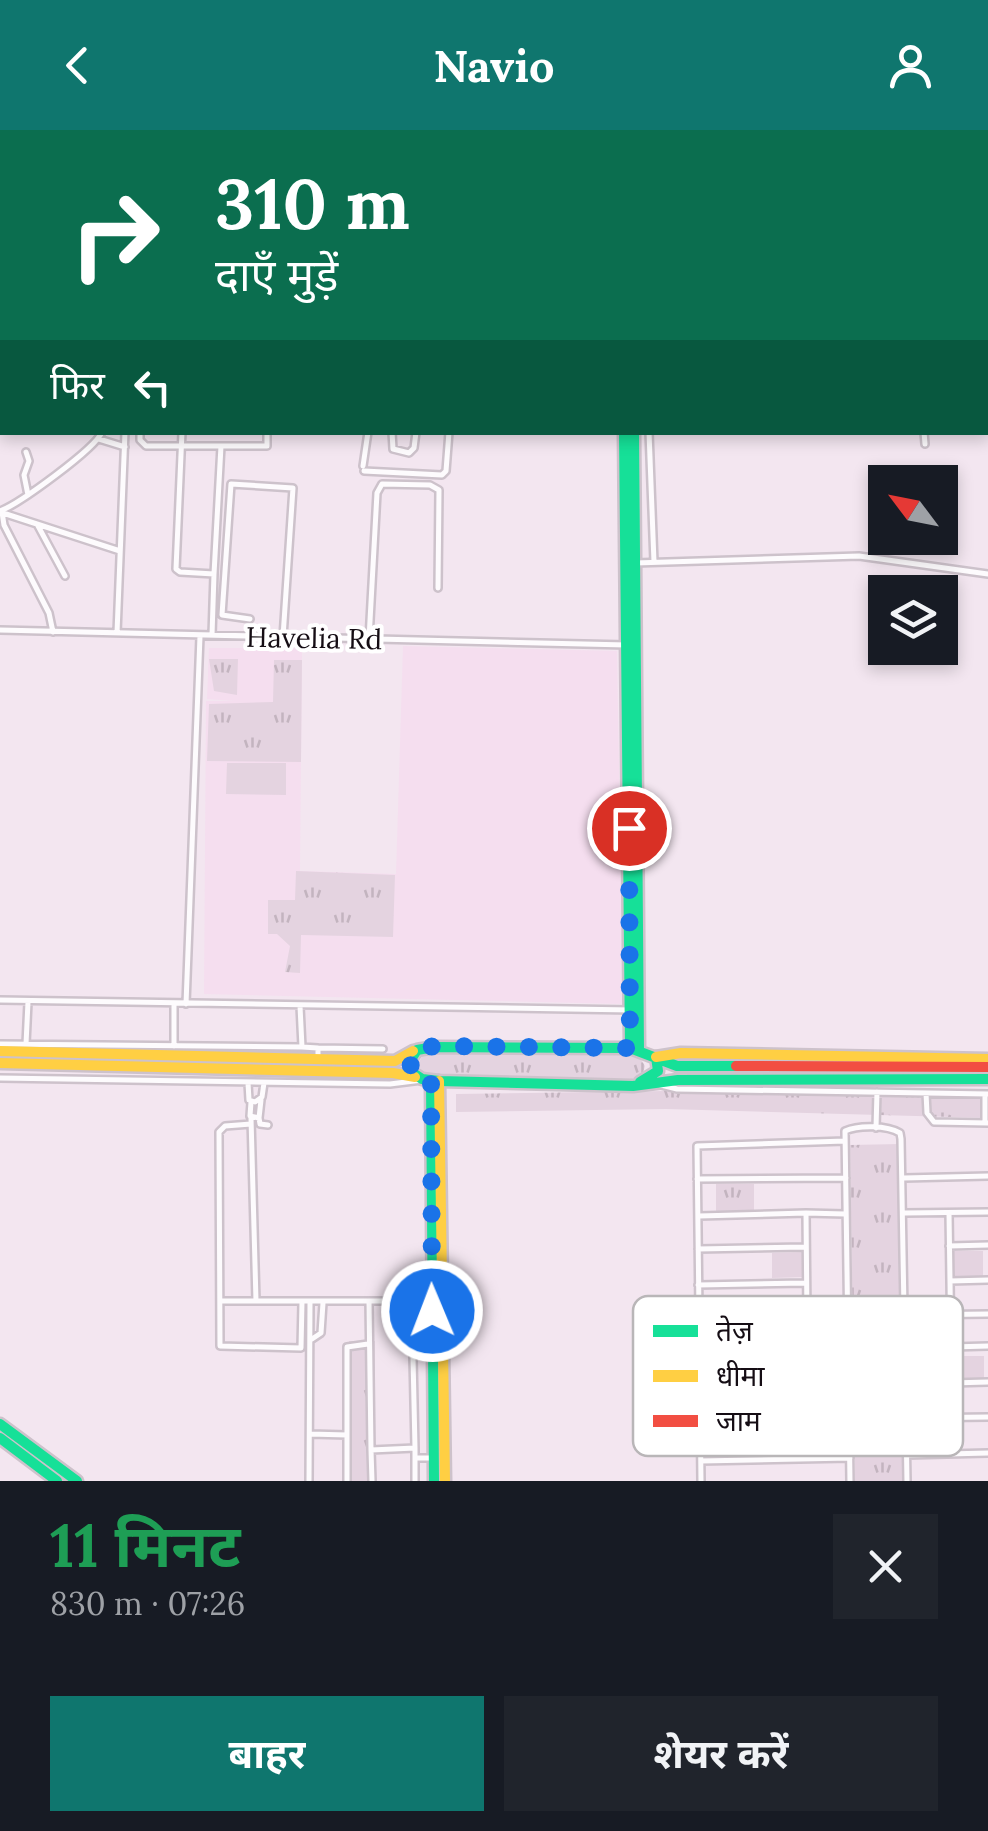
<!DOCTYPE html>
<html lang="hi">
<head>
<meta charset="utf-8">
<style>
	body { margin:0; font-family:Lora,"Noto Sans Devanagari",serif; background:#20242c; color:#f1f3f6; height:100vh; display:flex; flex-direction:column; font-size:38px; white-space:nowrap }
	* { box-sizing:border-box; margin:0 }
	p { font-size:32px; color:#9ea1a6 }
	.icon { flex:none; width:55px; height:55px; fill:none; stroke:currentColor; stroke-width:2; stroke-linecap:round; stroke-linejoin:round }
	.map { position:relative; height:1351px; overflow:hidden }
	.side { display:flex; flex-direction:column; background:#171b24; flex:1 }
	.side>* { flex:none }
	.banner { position:absolute; left:0px; top:0px; width:990px; height:305px; box-shadow:0 5px 15px #0003; background:#0b6e4f; color:#fff; overflow:hidden }
	.needle { width:65px; rotate:302deg }
	.tools { position:absolute; left:868px; top:335px; display:grid; gap:20px }
	.tools a { display:grid; place-items:center; width:90px; height:90px; border-radius:0px; background:#171b24; box-shadow:0 5px 15px #0003; font-size:50px }
	.pin { position:absolute; display:grid; place-items:center; width:85px; height:85px; color:#fff; margin:-42px; border:5px solid #fff; border-radius:50%; box-shadow:0 2px 10px #0007 }
	.me { position:absolute; width:110px; margin:-55px; rotate:359deg; stroke-linejoin:round; filter:drop-shadow(0 0 8px #0008) }
	.turn { display:flex; align-items:center; gap:35px; height:210px; padding:0 50px; font-size:45px }
	.turn .icon { width:130px; height:130px; stroke-width:2.5 }
	.turn b { display:block; font-size:70px; line-height:85px }
	.then { display:flex; align-items:center; height:95px; padding:0 50px; background:#0003; gap:20px; font-size:38px }
	.round { display:grid; place-items:center; flex:none; width:105px; height:105px; border-radius:0px; background:#20242c }
	.overview { display:flex; align-items:center; justify-content:space-between; height:170px; padding:0 50px }
	h1 { font-size:60px; font-weight:700; line-height:75px; color:#1e9e55 }
	.button { display:flex; gap:20px; margin-top:auto; padding:20px 50px }
	.button a { flex:1; height:115px; border-radius:0px; background:#0f766e; color:#fff; font-size:40px; font-weight:700; line-height:115px; text-align:center }
	.button a+a { background:#20242c; color:#f1f3f6 }
	header { display:flex; justify-content:space-between; align-items:center; height:130px; padding:0 50px; background:#0f766e; color:#fff; font-size:45px; font-weight:700 }
	.map>svg:first-child { display:block }
</style>
</head>
<body>
<header><svg class="icon" aria-label="back" viewBox="0 0 24 24"><path d="M15 5l-7 7 7 7"/></svg>Navio<svg class="icon" aria-label="person" viewBox="0 0 24 24"><circle cx="12" cy="8" r="4"/><path d="M4 21q1-7 8-7t8 7"/></svg></header>
<div class="map">
<svg width="988" height="1351" viewBox="0 0 988 1351">
	<defs>
		<pattern id="grass-tufts" width="24" height="20" patternUnits="userSpaceOnUse" patternTransform="scale(2.5)"><rect width="24" height="20" fill="#e4d3e0"/><path d="M3 7l-1-3M5 7V3M7 7l1-3M15 17l-1-3M17 17v-4M19 17l1-3" fill="none" stroke="#c3b4bf"/></pattern>
	</defs>
	<rect width="100%" height="100%" fill="#f3e6f0"/>
	<!-- built -->
	<path fill="#f5deef" d="M 403,516 L 617,521 L 623,874 L 204,864 L 206,571 L 235,571 L 207,569 L 209,518 L 302,518 L 300,741 L 396,744 Z"/>
	<!-- grass -->
	<path fill="url(#grass-tufts)" d="M 209,529 L 238,529 L 237,565 L 214,561 Z
		M 274,530 L 302,530 L 301,632 L 207,631 L 209,574 L 273,572 Z
		M 296,741 L 395,745 L 393,807 L 301,805 L 300,843 L 285,842 L 290,816 L 277,804 L 268,804 L 268,770 L 295,770 Z
		M 428,922 L 633,924 L 639,926 L 645,936 L 643,943 L 633,949 L 428,946 L 422,944 L 418,934 L 423,924 Z
		M 665,961 L 988,969 L 988,988 L 666,979 L 456,982 L 456,964 Z
		M 900,1014 L 904,1351 L 855,1351 L 850,1015 Z
		M 716,1054 L 754,1054 L 754,1081 L 716,1081 Z
		M 952,1121 L 983,1121 L 983,1146 L 952,1146 Z
		M 804,1122 L 805,1147 L 772,1148 L 772,1123 Z
		M 349,1211 L 375,1211 L 375,1351 L 349,1351 Z
		M 954,1226 L 984,1226 L 984,1251 L 954,1251 Z"/>
	<!-- pitch -->
	<path fill="#e4d3e0" d="M 227,633 L 286,633 L 286,665 L 226,664 Z"/>
	<g fill="none" stroke-linecap="round" stroke-linejoin="round">
		<defs>
			<path id="street" d="M 430,0 L 432,2
				M 894,0 L 895,2
				M 67,2 L 67,0
				M 117,2 L 117,0
				M 139,2 L 139,0
				M 155,2 L 156,0
				M 197,2 L 197,0
				M 281,2 L 281,0
				M 290,2 L 290,0
				M 324,2 L 327,0
				M 403,2 L 406,0
				M 419,2 L 423,0
				M 778,2 L 778,0
				M 808,2 L 810,0
				M 0,84 L 2,88
				M 0,148 L 2,147
				M 140,302 L 140,310 L 146,316 L 267,316 L 267,302
				M 182,302 L 176,439 L 180,442 L 214,444 L 212,505
				M 392,302 L 393,319 L 409,323 L 414,318 L 416,302
				M 649,302 L 654,432
				M 924,302 L 925,314
				M 99,309 L 125,317
				M 26,322 L 29,331 L 24,345 L 28,365
				M 363,336 L 368,302
				M 364,341 L 442,345 L 446,341 L 449,302
				M 0,381 C 19,374 95,319 102,302
				M 2,382 L 4,395 L 49,483 L 53,502
				M 3,383 L 120,421
				M 37,394 L 65,446
				M 635,433 L 859,426 L 988,444
				M 214,444 L 221,316
				M 250,489 L 222,485 L 231,354 L 293,358 L 283,507
				M 0,500 L 627,515
				M 117,503 L 125,302
				M 369,509 L 377,363 L 382,354 L 430,355 L 439,360 L 438,458
				M 0,870 L 632,880
				M 186,874 L 200,506
				M 300,876 L 302,917
				M 0,914 L 302,917 L 318,918 L 318,926
				M 26,914 L 28,872
				M 174,916 L 174,874
				M 318,918 L 383,919
				M 0,948 L 390,954 L 422,950
				M 248,953 L 249,970 L 255,972 L 262,967 L 264,953
				M 657,954 L 677,959 L 988,964
				M 926,963 L 927,983 L 934,992 L 988,993
				M 251,972 L 250,986 L 259,988 L 261,970
				M 251,988 L 256,1171
				M 259,988 L 260,994 L 268,995
				M 985,993 L 985,966
				M 251,994 L 225,996 L 219,1002 L 220,1216 L 301,1218 L 302,1172
				M 876,998 L 877,962
				M 904,1048 L 988,1046
				M 697,1049 L 846,1048
				M 905,1083 L 988,1082
				M 949,1083 L 952,1288
				M 699,1086 L 806,1083
				M 949,1116 L 988,1115
				M 698,1119 L 805,1117
				M 950,1151 L 988,1150
				M 698,1155 L 805,1153
				M 220,1171 L 410,1171 L 412,1182 L 432,1181
				M 369,1171 L 371,1320 L 415,1318 L 415,1351
				M 412,1182 L 415,1318
				M 906,1185 L 988,1184
				M 848,1187 L 807,1188 L 809,1292 L 849,1290
				M 699,1190 L 807,1188 L 806,1083 L 845,1084
				M 312,1209 L 321,1203 L 323,1173
				M 951,1217 L 988,1216
				M 699,1227 L 808,1225
				M 951,1253 L 988,1252
				M 700,1261 L 809,1258
				M 907,1288 L 988,1287
				M 700,1294 L 809,1292
				M 310,1304 L 347,1305
				M 371,1320 L 372,1351
				M 907,1325 L 988,1323
				M 415,1328 L 434,1328
				M 701,1331 L 850,1328
				M 309,1351 L 310,1172
				M 347,1351 L 347,1217 L 368,1214
				M 701,1351 L 697,1016 L 845,1011
				M 850,1351 L 845,1001 C 858,995 887,995 900,1003 L 901,1009 L 907,1351"/>
			<path id="fast" d="M 461,0 L 463,2
				M 471,0 L 472,2
				M 624,302 L 630,918
				M 634,302 L 639,921
				M 736,936 L 677,936 L 630,918 L 434,917 L 417,920 L 410,931 L 413,943 L 422,949 L 439,951 L 633,956 L 678,950 L 988,949
				M 431,950 L 434,1351
				M 640,952 L 658,941 L 656,927
				M 0,1294 L 77,1351
				M 0,1308 L 57,1351"/>
			<path id="slow" d="M 0,921 L 395,931 L 413,921
				M 656,927 L 681,923 L 988,929
				M 0,933 L 393,943 L 415,947
				M 439,951 L 445,1351"/>
			<path id="jam" d="M 736,936 L 988,937"/>
		</defs>
		<!-- street casing -->
		<use href="#street" stroke="#cdc2cb" stroke-width="10"/>
		<!-- fast casing -->
		<use href="#fast" stroke="#cdc2cb" stroke-width="15"/>
		<!-- slow casing -->
		<use href="#slow" stroke="#cdc2cb" stroke-width="15"/>
		<!-- jam casing -->
		<use href="#jam" stroke="#cdc2cb" stroke-width="15"/>
		<!-- street -->
		<use href="#street" stroke="#fdfbfd" stroke-width="5"/>
		<!-- fast -->
		<use href="#fast" stroke="#16e098" stroke-width="10"/>
		<!-- slow -->
		<use href="#slow" stroke="#ffcf43" stroke-width="10"/>
		<!-- jam -->
		<use href="#jam" stroke="#f24e42" stroke-width="10"/>
	</g>
	<g fill="none" stroke-linecap="round" stroke-linejoin="round">
		<!-- route -->
		<path stroke="#1a73e8" stroke-width="18" stroke-dasharray="0 32.4" d="M 432,1181 L 431,950 L 412,943 L 410,931 L 417,920 L 434,916 L 630,918 L 629,698"/>
	</g>
	<g text-anchor="middle" stroke-width="8" stroke-linejoin="round" paint-order="stroke">
		<!-- street labels -->
		<g font-size="28" fill="#150d14" stroke="#fff">
			<text transform="translate(314 508) rotate(1)" y="10">Havelia Rd</text>
		</g>
	</g>
	<!-- legend -->
	<rect x="633" y="1166" width="330" height="160" rx="15" fill="#fff" stroke="#b9b6b8" stroke-width="2.5"/>
	<rect x="653" y="1195" width="45" height="12" fill="#16e098"/>
	<rect x="653" y="1240" width="45" height="12" fill="#ffcf43"/>
	<rect x="653" y="1285" width="45" height="12" fill="#f24e42"/>
	<g font-size="28" fill="#150d14">
		<text x="716" y="1211">तेज़</text>
		<text x="716" y="1256">धीमा</text>
		<text x="716" y="1301">जाम</text>
	</g>
</svg>
<div class="tools">
<a><svg class="needle" viewBox="-14 -14 28 28"><path d="M0-13l5 13h-10z" fill="#e53935"/><path d="M0 13l5-13h-10z" fill="#9ea1a6"/></svg></a>
<a><svg class="icon" aria-label="layers" viewBox="0 0 24 24"><path d="M12 4l9 5-9 5-9-5zM3 14l9 5 9-5"/></svg></a>
</div>
<div class="pin" style="left:629px;top:698px;background:#d93025"><svg class="icon" aria-label="arrive" viewBox="0 0 24 24"><path d="M6 21V4h12l-3 4 3 4H6"/></svg></div>
<svg class="me" style="left:432px;top:1181px" viewBox="-20 -20 40 40"><circle r="17" fill="#1a73e8" stroke="#fff" stroke-width="3"/><path d="M0-11L8 9 0 5-8 9z" fill="#fff"/></svg>
<div class="banner">
<div class="turn"><svg class="icon" aria-label="right" viewBox="0 0 24 24"><path d="M7 20v-9h11M14 6l5 5-5 5"/></svg><div><b>310 m</b>दाएँ मुड़ें</div></div>
<div class="then">फिर<svg class="icon" aria-label="left" viewBox="0 0 24 24"><path d="M17 20v-9H6M10 6l-5 5 5 5"/></svg></div>
</div>
</div>
<section class="side">
<div class="overview"><div><h1>11 मिनट</h1><p>830 m · 07:26</p></div><a class="round"><svg class="icon" aria-label="close" viewBox="0 0 24 24"><path d="M6 6l12 12M18 6L6 18"/></svg></a></div>
<div class="button"><a>बाहर</a><a>शेयर करें</a></div>
</section>
</body>
</html>
